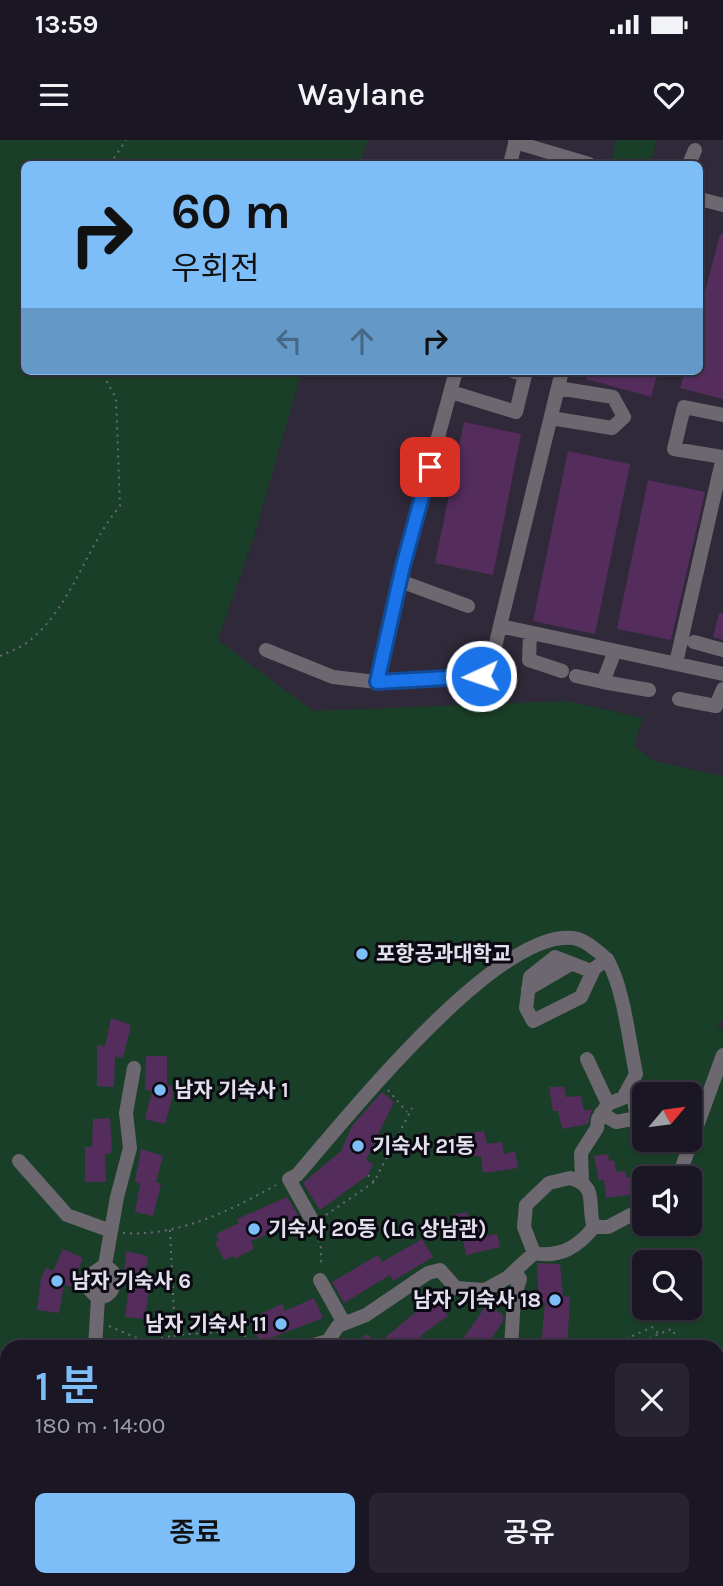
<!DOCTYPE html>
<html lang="ko">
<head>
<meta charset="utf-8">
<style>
	body { margin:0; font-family:Karla,"Noto Sans KR",sans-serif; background:#272331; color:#f1f3f6; height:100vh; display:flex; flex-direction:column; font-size:26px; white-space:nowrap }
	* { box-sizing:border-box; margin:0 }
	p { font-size:23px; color:#9f9fa6 }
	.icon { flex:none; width:38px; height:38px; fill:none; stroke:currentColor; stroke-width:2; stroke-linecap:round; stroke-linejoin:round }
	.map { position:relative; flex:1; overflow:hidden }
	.side { position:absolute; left:0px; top:1200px; width:724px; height:247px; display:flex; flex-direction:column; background:#1a1624; border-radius:21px 21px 0 0; box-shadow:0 2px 5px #0004,0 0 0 2px #383541 }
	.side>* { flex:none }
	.banner { position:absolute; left:21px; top:21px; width:682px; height:214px; border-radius:10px; box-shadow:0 2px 5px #0004,0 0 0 2px #383541; background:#7dbef9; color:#111; overflow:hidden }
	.needle { width:46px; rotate:61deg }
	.controls { position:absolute; left:632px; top:942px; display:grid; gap:14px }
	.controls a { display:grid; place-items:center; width:70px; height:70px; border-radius:10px; background:#1a1624; box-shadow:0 2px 5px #0004,0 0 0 2px #383541; font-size:35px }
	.pin { position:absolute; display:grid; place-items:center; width:60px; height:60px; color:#fff; margin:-30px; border-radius:14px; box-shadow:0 4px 10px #0006 }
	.me { position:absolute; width:77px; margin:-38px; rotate:267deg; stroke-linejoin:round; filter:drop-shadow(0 0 5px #0008) }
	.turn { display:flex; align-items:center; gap:24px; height:147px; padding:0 35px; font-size:32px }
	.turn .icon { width:91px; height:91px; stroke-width:2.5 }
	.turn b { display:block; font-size:49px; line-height:60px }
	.lanes { display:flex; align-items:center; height:66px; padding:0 35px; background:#0003; justify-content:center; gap:35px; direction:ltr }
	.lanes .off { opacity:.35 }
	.round { display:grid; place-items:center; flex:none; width:74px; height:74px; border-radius:10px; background:#272331 }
	.overview { display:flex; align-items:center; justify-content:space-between; height:119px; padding:0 35px }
	h1 { font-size:42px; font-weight:600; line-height:52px; color:#7dbef9 }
	.primary-button { display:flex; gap:14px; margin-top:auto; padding:14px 35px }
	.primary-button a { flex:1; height:80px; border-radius:10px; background:#7dbef9; color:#111; font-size:28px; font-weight:600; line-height:80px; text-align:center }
	.primary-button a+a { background:#272331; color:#f1f3f6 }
	.status { display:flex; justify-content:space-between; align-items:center; height:49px; padding:0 35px; background:#1a1624; direction:ltr }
	.status svg { height:19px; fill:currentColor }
	header { display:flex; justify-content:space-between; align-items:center; height:91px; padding:0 35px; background:#1a1624; font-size:32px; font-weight:600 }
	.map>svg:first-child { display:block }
</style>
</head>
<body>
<div class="status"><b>13:59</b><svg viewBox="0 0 49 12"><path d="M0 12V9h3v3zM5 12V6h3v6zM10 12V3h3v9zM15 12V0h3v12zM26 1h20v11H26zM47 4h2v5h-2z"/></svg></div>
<header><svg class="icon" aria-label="menu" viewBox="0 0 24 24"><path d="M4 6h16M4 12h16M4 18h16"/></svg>Waylane<svg class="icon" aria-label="heart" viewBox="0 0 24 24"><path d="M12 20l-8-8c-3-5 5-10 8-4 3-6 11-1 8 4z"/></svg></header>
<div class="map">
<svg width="723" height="1446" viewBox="0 0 723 1446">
	<rect width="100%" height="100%" fill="#221e30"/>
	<!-- education -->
	<path fill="#2f2939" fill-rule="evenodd" d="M 308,0 L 723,0 L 723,1446 L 0,1446 L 0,674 L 252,231 L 700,231 L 700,24 L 302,24 ZM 644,954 L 690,954 L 690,999 L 644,999 ZM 644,1038 L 690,1038 L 690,1083 L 644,1083 ZM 644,1122 L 690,1122 L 690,1167 L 644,1167 ZM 7,1208 L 718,1208 L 718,1440 L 7,1440 Z"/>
	<!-- green -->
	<path fill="#1a3f28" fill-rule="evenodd" d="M 0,0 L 367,0 L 360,24 L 24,24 L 24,231 L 302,231 L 253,399 L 218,500 L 313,571 L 567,561 L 643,578 L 634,606 L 654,621 L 723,636 L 723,879 L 717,886 L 723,891 L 723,1351 L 718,1355 L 718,1208 L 7,1208 L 7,1342 L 0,1343 ZM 644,954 L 690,954 L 690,999 L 644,999 ZM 644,1038 L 690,1038 L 690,1083 L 644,1083 ZM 644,1122 L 690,1122 L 690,1167 L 644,1167 Z
		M 616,0 L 657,0 L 650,24 L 612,21 Z
		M 7,1373 L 7,1440 L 60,1440 L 59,1446 L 0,1446 L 0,1374 Z
		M 320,1440 L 528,1440 L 525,1446 L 320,1446 Z
		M 540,1440 L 643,1440 L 628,1446 L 542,1446 Z"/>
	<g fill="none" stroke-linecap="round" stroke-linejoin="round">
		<!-- stream -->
		<path stroke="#051112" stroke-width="3.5" d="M 49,1440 L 50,1446"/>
	</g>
	<!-- building -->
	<path fill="#542d5d" d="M 720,94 L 723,94 L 723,259 L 680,248 L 685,231 L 700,231 L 700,171 Z
		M 588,231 L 658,231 L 651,257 L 586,239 Z
		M 464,282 L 521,294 L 493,435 L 435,423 Z
		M 568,311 L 630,324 L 595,494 L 533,481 Z
		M 648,340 L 705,352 L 671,500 L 617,489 Z
		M 719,473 L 723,473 L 723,500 L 713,497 Z
		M 111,878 L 131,885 L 123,918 L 115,916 L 114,947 L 97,946 L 97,905 L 105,906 Z
		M 146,916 L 167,916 L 167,945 L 172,946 L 173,955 L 165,984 L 145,979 L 152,951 L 145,950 Z
		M 549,947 L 564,947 L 566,957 L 581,956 L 584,971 L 592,969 L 588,984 L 562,989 L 558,971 L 553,971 Z
		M 382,952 L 394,962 L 366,1020 L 373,1024 L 368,1035 L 320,1070 L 303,1043 L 341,1011 L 352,986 Z
		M 110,978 L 112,1013 L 105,1014 L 106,1042 L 85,1042 L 85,1007 L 92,1007 L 93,979 Z
		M 484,991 L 487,1004 L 502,1002 L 504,1014 L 515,1011 L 518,1028 L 483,1033 L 481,1016 L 474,1016 L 470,993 Z
		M 141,1009 L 163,1016 L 156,1042 L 161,1044 L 153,1076 L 135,1072 L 140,1044 L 135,1041 Z
		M 608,1014 L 609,1021 L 614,1020 L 616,1032 L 625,1031 L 626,1037 L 640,1038 L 643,1053 L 606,1058 L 604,1040 L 599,1041 L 594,1016 Z
		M 287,1057 L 301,1080 L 251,1101 L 254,1109 L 234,1119 L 233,1116 L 224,1120 L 215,1102 L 219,1100 L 216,1094 L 239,1083 L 237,1079 Z
		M 467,1072 L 470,1085 L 484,1082 L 487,1096 L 497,1094 L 500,1107 L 466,1115 L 463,1098 L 457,1099 L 452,1075 Z
		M 422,1099 L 433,1117 L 393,1141 L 390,1135 L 344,1163 L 332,1142 L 378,1115 L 382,1122 Z
		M 63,1109 L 83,1118 L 71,1147 L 64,1145 L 59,1173 L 37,1170 L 41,1138 L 46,1128 L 53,1131 Z
		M 126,1111 L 148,1116 L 143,1145 L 149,1146 L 145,1179 L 125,1177 L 129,1146 L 123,1144 Z
		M 537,1123 L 560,1124 L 563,1156 L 570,1157 L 567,1208 L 541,1208 L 545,1162 L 539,1163 Z
		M 434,1157 L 448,1176 L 420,1196 L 424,1201 L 414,1208 L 343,1208 L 368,1194 L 375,1206 Z
		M 314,1158 L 323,1178 L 260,1202 L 249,1179 L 282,1164 L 285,1171 Z
		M 487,1164 L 503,1175 L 503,1181 L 485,1208 L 457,1208 Z"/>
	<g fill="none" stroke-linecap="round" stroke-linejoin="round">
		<!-- path -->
		<path stroke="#6b6778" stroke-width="2" stroke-dasharray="2 5" stroke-linecap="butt" d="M 110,24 L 126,0
			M 0,516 C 10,511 21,508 29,501 C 72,467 86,406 120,366 L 116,258 L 101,231
			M 388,950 L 407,972
			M 368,1035 L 374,1042
			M 326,1075 L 374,1042 L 412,968
			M 170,1090 L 175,1195 L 171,1208
			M 123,1093 C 177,1097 230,1071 276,1045
			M 316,1093 L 321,1108 L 321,1125
			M 109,1186 L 146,1202 L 175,1195 L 219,1192 L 227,1184 L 240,1189 L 254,1208
			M 131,1208 L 146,1202 L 148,1208
			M 607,1208 L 652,1187 L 659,1194 L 672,1189 L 682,1208
			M 644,1208 L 642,1203 L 658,1194
			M 718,1309 L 723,1308
			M 0,1362 L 7,1360
			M 0,1372 L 7,1371
			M 718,1409 L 723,1406
			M 183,1440 L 183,1446
			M 115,1446 L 115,1440
			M 204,1446 L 205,1440
			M 533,1446 L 533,1440
			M 642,1446 L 654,1440"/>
		<!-- minor -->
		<path stroke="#6d6770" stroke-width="14" d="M 515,2 L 589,24
			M 510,24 L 516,0
			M 689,24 L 695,10
			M 700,59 L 723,65
			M 562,231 L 500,486 L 723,534
			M 451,252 L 516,272 L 525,235 L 513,231
			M 723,275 L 684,267 L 674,309 L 723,317
			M 551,278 L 612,288 L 624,277 L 613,257 L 558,248
			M 400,441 L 468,466
			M 530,494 L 529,520 L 562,531
			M 694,502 L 723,510
			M 266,510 L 333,537 L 377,542 L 481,536 L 491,524 L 500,486
			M 615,511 L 603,542 L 649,550
			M 676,523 L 723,317
			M 576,536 L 603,542
			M 377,542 L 403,426 L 456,231
			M 679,559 L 716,566 L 723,549
			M 594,829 L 581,857 L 533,881 L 526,868 L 530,837 L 555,817 L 591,831 L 607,819
			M 528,849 L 571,824
			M 587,919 L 608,964
			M 632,947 L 641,1005
			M 601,973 L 616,982 L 637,978
			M 19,1021 L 67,1075 L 111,1091
			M 570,1038 C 600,1046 586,1066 594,1087 C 578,1107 560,1118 534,1113 L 524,1087 L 526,1065 L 549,1043 Z
			M 678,1038 L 723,915
			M 313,1082 L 289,1039 L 297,1035 C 346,979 496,789 573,798 C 582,799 590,805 596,810 C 600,813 605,817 608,821 C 624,850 629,901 636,934 L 623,958 L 608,964 L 598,979 L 597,988 L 581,1013 L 582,1041
			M 594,1087 L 608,1087 L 644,1068
			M 105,1125 L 117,1057 L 130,1008 L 126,973 L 134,928
			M 320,1140 L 344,1183
			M 98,1158 C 113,1156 116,1145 113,1132 L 105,1125
			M 98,1158 L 90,1150 L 92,1134 L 105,1125
			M 95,1208 L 98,1158
			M 303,1208 L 328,1201 L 338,1186 L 366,1175 L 428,1133 L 440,1130 L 456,1148 L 485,1150 L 507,1138 L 534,1113
			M 511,1208 L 514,1158 L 520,1139 L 515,1131
			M 67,1440 L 67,1446
			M 307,1440 L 307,1446
			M 398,1440 L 400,1446
			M 439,1446 L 441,1440"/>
	</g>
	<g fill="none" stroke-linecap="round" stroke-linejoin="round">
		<defs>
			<path id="route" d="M 430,327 L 403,426 L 377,542 L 481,536"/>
		</defs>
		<!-- route casing -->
		<use href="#route" stroke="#114b97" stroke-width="18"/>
		<!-- route -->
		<use href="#route" stroke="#1a73e8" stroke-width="12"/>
	</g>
	<!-- markers -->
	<g fill="#7dbef9" stroke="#0b0911" stroke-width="2.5">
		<circle cx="362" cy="814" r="7"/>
		<circle cx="160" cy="950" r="7"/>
		<circle cx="358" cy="1006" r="7"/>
		<circle cx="254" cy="1089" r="7"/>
		<circle cx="57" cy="1141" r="7"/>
		<circle cx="555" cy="1160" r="7"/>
		<circle cx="281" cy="1184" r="7"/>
	</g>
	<g text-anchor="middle" stroke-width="6" stroke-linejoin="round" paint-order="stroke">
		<!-- poi labels -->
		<g font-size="21" font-weight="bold" fill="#e3e0ed" stroke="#0b0911" text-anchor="start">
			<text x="376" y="821">포항공과대학교</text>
			<text x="174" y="957">남자 기숙사 1</text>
			<text x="372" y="1013">기숙사 21동</text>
			<text x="268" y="1096">기숙사 20동 (LG 상남관)</text>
			<text x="71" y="1148">남자 기숙사 6</text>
			<text x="541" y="1167" text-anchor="end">남자 기숙사 18</text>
			<text x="267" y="1191" text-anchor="end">남자 기숙사 11</text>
		</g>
	</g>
</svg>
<div class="controls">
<a><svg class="needle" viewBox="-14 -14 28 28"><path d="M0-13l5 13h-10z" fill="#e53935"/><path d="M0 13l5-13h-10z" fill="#9f9fa6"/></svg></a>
<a><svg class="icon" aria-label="sound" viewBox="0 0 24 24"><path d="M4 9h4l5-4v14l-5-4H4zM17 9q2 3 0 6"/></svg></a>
<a><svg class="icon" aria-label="search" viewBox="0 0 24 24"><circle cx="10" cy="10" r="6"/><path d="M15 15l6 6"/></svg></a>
</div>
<div class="pin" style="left:430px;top:327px;background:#d93025"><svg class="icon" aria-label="arrive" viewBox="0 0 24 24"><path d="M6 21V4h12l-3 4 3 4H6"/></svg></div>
<svg class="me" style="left:481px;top:536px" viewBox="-20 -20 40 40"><circle r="17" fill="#1a73e8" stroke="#fff" stroke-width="3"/><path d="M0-11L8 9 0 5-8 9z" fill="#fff"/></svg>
<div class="banner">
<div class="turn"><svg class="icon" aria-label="right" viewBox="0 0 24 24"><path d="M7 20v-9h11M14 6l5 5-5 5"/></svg><div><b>60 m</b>우회전</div></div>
<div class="lanes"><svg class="icon off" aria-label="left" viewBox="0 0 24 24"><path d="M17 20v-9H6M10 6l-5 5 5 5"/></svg><svg class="icon off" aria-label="ahead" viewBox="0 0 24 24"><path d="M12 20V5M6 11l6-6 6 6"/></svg><svg class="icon" aria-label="right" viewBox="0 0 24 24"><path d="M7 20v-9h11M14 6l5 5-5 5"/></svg></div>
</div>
<section class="side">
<div class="overview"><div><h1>1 분</h1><p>180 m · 14:00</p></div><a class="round"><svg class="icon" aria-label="close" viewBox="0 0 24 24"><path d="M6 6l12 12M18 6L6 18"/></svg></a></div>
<div class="primary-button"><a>종료</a><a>공유</a></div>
</section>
</div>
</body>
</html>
